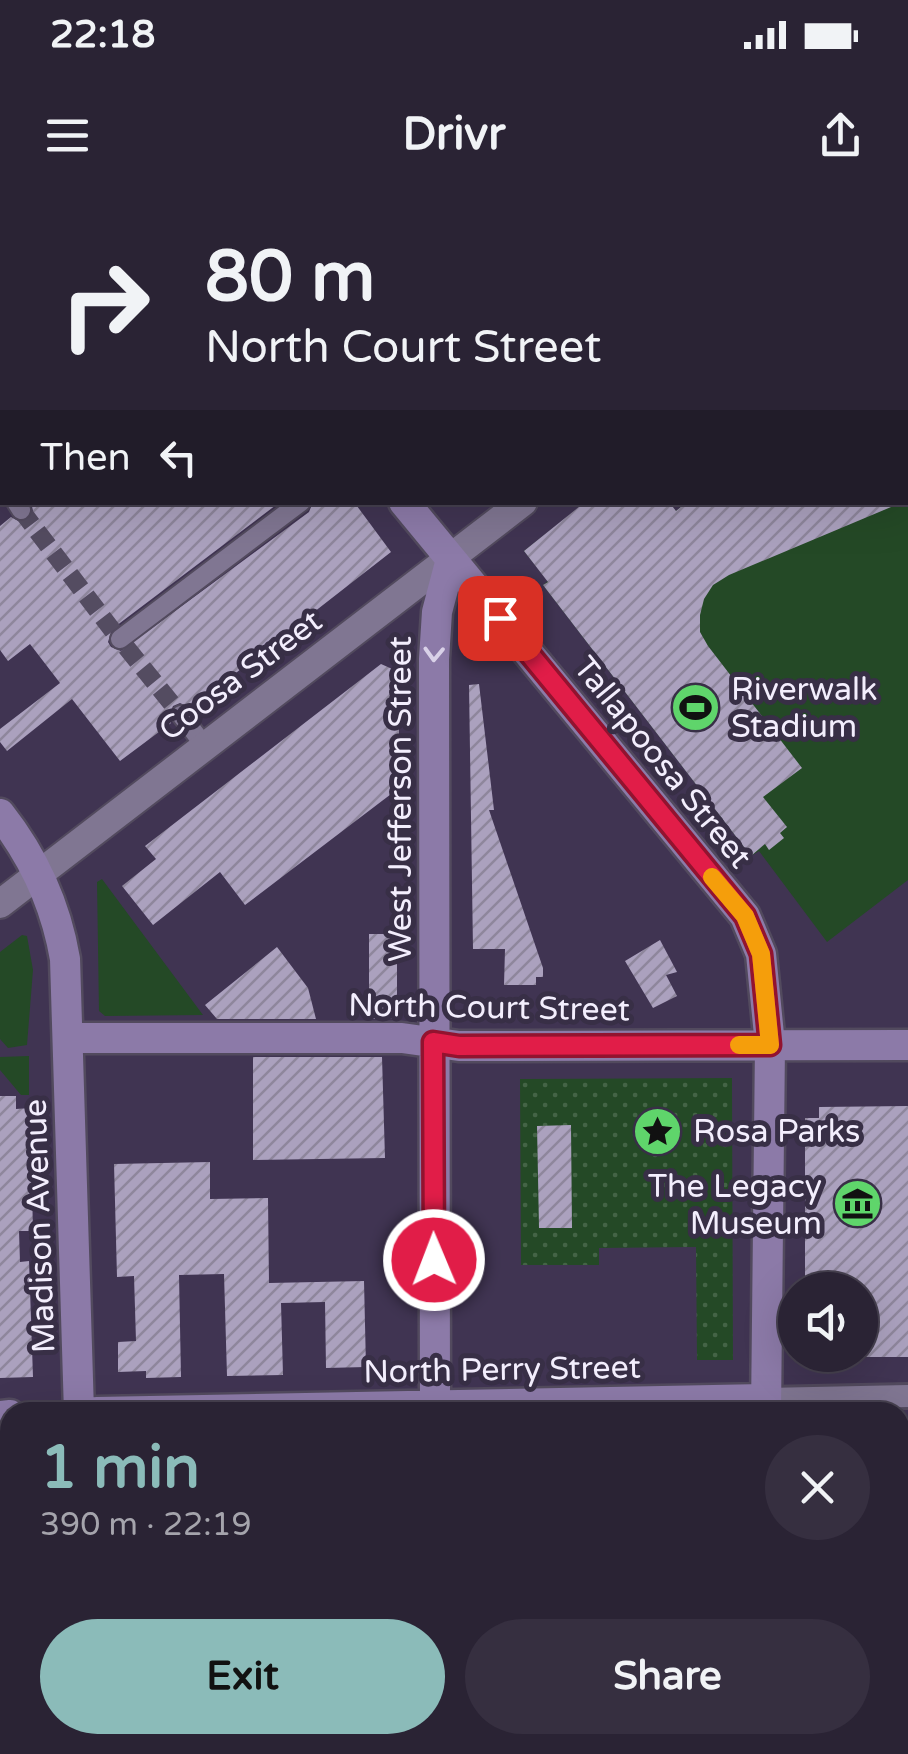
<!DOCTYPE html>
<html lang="en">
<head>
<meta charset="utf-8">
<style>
	body { margin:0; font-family:"Varela Round",sans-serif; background:#362f40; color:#f1f3f6; height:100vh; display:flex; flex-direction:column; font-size:38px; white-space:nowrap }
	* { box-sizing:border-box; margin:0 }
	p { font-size:32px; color:#a5a4ac }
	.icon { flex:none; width:55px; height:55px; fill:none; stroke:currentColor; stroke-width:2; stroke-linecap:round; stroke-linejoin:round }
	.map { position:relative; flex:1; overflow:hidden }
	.panel { position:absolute; left:0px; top:1202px; width:910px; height:352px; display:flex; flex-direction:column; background:#2a2334; border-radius:30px 30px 0 0; box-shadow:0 10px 40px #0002,0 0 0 2px #46404f }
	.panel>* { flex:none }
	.top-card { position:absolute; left:0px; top:0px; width:910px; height:305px; box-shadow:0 10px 40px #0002,0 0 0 2px #46404f; background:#2a2334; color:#f1f3f6; overflow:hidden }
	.controls { position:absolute; left:778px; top:1072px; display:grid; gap:20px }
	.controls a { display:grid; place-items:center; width:100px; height:100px; border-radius:50%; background:#2a2334; box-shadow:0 10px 40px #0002,0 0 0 2px #46404f; font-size:50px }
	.pin { position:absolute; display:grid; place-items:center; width:85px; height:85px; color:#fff; margin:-42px; border-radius:20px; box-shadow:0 5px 15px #0006 }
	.me { position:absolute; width:110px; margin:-55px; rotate:359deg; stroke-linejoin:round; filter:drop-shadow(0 0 8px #0008) }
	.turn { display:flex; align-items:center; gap:35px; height:210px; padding:0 40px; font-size:45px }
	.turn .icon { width:130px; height:130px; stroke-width:2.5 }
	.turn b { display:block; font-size:70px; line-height:85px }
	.then { display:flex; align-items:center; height:95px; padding:0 40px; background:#0003; gap:20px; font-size:38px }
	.round { display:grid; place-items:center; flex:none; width:105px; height:105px; border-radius:52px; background:#362f40 }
	.overview { display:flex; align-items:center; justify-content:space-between; height:170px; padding:0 40px }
	h1 { font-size:60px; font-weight:700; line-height:75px; color:#8bbbb9 }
	.cta { display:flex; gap:20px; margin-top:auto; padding:20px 40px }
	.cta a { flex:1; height:115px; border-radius:60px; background:#8bbbb9; color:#111; font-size:40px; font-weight:700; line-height:115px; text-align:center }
	.cta a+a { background:#362f40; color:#f1f3f6 }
	.status { display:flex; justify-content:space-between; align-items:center; height:70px; padding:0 50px; background:#2a2334; direction:ltr }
	.status svg { height:28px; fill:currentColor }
	header { display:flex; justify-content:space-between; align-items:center; height:130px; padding:0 40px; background:#2a2334; font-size:45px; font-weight:700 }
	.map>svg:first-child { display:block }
</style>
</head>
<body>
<div class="status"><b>22:18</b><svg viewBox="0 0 49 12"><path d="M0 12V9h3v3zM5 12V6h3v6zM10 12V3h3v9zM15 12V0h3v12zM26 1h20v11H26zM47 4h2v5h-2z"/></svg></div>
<header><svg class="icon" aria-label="menu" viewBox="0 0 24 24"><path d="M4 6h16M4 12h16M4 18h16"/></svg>Drivr<svg class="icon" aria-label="share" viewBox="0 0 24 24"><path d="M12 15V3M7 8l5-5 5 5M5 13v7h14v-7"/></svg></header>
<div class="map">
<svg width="908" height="1554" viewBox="0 0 908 1554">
	<defs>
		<pattern id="park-dots" width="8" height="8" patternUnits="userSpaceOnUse" patternTransform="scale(2.5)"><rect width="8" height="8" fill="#244926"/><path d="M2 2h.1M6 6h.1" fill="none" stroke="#446446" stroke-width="1.8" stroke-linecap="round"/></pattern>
		<pattern id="building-hatch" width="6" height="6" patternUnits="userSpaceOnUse" patternTransform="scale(2.5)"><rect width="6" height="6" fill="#aba1be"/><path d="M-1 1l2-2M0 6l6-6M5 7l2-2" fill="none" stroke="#8e869c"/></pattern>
	</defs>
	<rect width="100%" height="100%" fill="#382f46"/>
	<!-- built -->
	<path fill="#403452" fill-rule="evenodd" d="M 0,0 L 802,2 L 2,2 L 2,302 L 908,302 L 908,147 L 908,1554 L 0,1554 ZM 795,1090 L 860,1090 L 860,1155 L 795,1155 ZM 10,1212 L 900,1212 L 900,1545 L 10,1545 Z"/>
	<!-- green -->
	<path fill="#244926" d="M 908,199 L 908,680 L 827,742 L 759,651 L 751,656 L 543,385 L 548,381 L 524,351 L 585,303 L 669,303 L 676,311 L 687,302 L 908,302 Z
		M 102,679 L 203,815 L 105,816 L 99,811 L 97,682 Z
		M 22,735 L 27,736 L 33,770 L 27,845 L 8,848 L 0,839 L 0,752 Z
		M 29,856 L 29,895 L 21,895 L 0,870 L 0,857 Z"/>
	<!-- park -->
	<path fill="url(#park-dots)" d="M 732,878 L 733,1160 L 697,1160 L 696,1047 L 599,1048 L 599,1065 L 521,1065 L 520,879 Z
		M 10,1239 L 10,1319 L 0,1319 L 0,1240 Z"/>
	<!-- building -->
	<path fill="url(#building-hatch)" d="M 31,302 L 280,302 L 112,429 L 108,442 L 111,447 L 121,451 L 309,312 L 313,302 L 354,302 L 391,352 L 191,508 L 180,503 L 173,506 L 169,516 L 171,523 L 120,561 L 72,499 L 7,551 L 0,542 L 0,529 L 60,483 L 30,444 L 8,461 L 0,450 L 0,326 L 11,317 L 20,322 L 28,320 L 33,311 Z
		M 585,302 L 669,302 L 676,311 L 687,302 L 903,302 L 729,375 L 713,385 L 704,399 L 700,415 L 700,432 L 708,446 L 802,568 L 763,597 L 787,627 L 780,633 L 784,638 L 769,650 L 765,644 L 751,656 L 543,385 L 548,382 L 524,351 Z
		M 381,464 L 399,472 L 399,588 L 245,705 L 220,672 L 153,725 L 122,686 L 156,659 L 145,646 Z
		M 479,484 L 494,610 L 489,610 L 543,768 L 543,777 L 536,777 L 536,785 L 504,785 L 505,749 L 473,749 L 469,485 Z
		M 369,734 L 397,734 L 397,819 L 369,819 Z
		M 660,740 L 677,772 L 666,775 L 677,796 L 653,808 L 625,761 Z
		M 277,747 L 308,788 L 316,819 L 217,819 L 205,805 Z
		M 253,857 L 382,857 L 385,958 L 253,960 Z
		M 0,896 L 16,896 L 16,909 L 30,908 L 33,1031 L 19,1031 L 20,1062 L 29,1061 L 33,1177 L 0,1178 Z
		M 908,906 L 908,1157 L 860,1157 L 860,1090 L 805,1090 L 805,918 L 819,918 L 819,907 Z
		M 571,925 L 572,1028 L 539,1028 L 537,926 Z
		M 210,962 L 210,999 L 268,998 L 269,1083 L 364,1081 L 366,1167 L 326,1168 L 325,1102 L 281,1103 L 283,1175 L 227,1176 L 224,1074 L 179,1075 L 181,1177 L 146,1178 L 146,1171 L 118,1172 L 118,1142 L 136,1141 L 134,1076 L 117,1077 L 114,964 Z"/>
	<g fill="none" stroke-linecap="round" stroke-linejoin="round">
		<!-- pedestrian-tunnel -->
		<path stroke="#544c61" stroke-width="18" stroke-dasharray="18 9" stroke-linecap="butt" d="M 21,310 L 113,431
			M 126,447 L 181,515"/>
		<defs>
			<path id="pedestrian" d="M 16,302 L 21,310
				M 120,439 L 301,302
				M 181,515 L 204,545"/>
			<path id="minor" d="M 309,2 L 312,0
				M 369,2 L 372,0
				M 0,243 L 2,241
				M 0,274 L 2,272
				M 766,1199 L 908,1196"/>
			<path id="tertiary" d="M 0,704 L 523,302
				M 0,1536 L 10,1535"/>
			<path id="secondary" d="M 167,0 L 169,2
				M 404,302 L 745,716 L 761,754 L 770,845 L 766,1212
				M 0,614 C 33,656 56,706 65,759 L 79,1212
				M 68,838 L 402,838 L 459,846 L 908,845
				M 97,1212 L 766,1199
				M 435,1212 L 434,459 L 437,412 L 451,359
				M 0,1216 L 10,1215
				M 90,1545 L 90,1554
				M 442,1545 L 442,1554
				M 768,1545 L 768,1554"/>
		</defs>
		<!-- pedestrian casing -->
		<use href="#pedestrian" stroke="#524a5e" stroke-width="22"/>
		<!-- minor casing -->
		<use href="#minor" stroke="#524a5e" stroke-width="28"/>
		<!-- tertiary casing -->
		<use href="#tertiary" stroke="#524a5e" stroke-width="32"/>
		<!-- secondary casing -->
		<use href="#secondary" stroke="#524a5e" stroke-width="35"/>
		<!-- pedestrian -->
		<use href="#pedestrian" stroke="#807692" stroke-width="18"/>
		<!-- minor -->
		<use href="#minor" stroke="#807692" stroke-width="22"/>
		<!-- tertiary -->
		<use href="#tertiary" stroke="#807692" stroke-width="28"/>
		<!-- secondary -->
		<use href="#secondary" stroke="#8c7aa8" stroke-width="30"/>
		<!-- rail -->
		<path stroke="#a49eb0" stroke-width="5" d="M 842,0 L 844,2"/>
	</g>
	<!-- one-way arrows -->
	<defs><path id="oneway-chevron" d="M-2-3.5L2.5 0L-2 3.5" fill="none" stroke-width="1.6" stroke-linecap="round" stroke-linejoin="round" transform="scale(2.5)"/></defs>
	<use stroke="#d9d1e8" href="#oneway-chevron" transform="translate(434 454) rotate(92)"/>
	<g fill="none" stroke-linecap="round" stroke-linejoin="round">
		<defs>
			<path id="route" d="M 434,1060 L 433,842 L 459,846 L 770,845 L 761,754 L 745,716 L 500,418"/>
		</defs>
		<!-- route casing -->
		<use href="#route" stroke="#92132f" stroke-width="25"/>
		<!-- route -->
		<use href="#route" stroke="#e11d48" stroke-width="18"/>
		<!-- slow -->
		<path stroke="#f59e0b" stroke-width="18" d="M 712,677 L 745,716 L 761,754 L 770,845 L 739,845"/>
	</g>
	<!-- icons -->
	<defs>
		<symbol id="stadium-disc" viewBox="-11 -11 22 22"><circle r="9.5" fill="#5fd56b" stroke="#382f46"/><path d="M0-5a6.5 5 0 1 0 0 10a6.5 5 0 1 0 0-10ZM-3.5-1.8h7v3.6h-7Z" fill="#111"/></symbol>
		<symbol id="sight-disc" viewBox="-11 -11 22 22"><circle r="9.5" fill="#5fd56b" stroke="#382f46"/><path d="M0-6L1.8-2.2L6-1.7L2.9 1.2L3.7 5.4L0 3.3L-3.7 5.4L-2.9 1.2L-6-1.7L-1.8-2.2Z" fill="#111"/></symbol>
		<symbol id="museum-disc" viewBox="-11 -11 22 22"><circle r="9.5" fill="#5fd56b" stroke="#382f46"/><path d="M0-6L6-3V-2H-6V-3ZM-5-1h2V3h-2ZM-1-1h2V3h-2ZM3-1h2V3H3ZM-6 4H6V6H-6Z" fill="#111"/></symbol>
	</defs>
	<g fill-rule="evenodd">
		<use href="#stadium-disc" x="668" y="480" width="55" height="55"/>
		<use href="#sight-disc" x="630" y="904" width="55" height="55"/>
		<use href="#museum-disc" x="830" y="976" width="55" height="55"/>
	</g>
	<g text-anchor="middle" stroke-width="10" stroke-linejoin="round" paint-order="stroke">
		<!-- street labels -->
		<g font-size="32" fill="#f3eefd" stroke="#382f46">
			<text transform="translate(240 475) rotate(-37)" y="11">Coosa Street</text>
			<text transform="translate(663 562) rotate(51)" y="11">Tallapoosa Street</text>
			<text transform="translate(400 599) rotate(-90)" y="11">West Jefferson Street</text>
			<text transform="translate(489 807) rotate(1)" y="11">North Court Street</text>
			<text transform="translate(39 1026) rotate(-92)" y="11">Madison Avenue</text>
			<text transform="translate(502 1169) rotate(-1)" y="11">North Perry Street</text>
		</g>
		<!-- poi labels -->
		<g font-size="32" fill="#f3eefd" stroke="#382f46" text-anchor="start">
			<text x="731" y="500">Riverwalk<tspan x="731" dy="37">Stadium</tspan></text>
			<text x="693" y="942">Rosa Parks</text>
			<text x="822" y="997" text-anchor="end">The Legacy<tspan x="822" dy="37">Museum</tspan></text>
		</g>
	</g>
</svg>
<div class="controls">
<a><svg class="icon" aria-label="sound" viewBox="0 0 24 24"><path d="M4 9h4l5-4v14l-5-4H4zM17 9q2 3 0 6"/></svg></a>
</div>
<div class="pin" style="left:500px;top:418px;background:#d93025"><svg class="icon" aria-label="arrive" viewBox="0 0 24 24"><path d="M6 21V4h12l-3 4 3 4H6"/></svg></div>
<svg class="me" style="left:434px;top:1060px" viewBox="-20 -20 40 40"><circle r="17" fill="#e11d48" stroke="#fff" stroke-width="3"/><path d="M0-11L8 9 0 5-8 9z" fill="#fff"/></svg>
<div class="top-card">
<div class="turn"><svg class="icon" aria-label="right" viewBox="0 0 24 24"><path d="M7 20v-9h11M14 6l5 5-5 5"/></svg><div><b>80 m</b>North Court Street</div></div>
<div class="then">Then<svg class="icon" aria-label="left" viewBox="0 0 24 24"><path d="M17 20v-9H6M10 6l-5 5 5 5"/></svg></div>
</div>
<section class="panel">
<div class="overview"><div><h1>1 min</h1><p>390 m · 22:19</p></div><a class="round"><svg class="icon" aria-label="close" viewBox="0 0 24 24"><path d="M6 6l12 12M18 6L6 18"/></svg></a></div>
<div class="cta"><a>Exit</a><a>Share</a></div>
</section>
</div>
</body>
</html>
